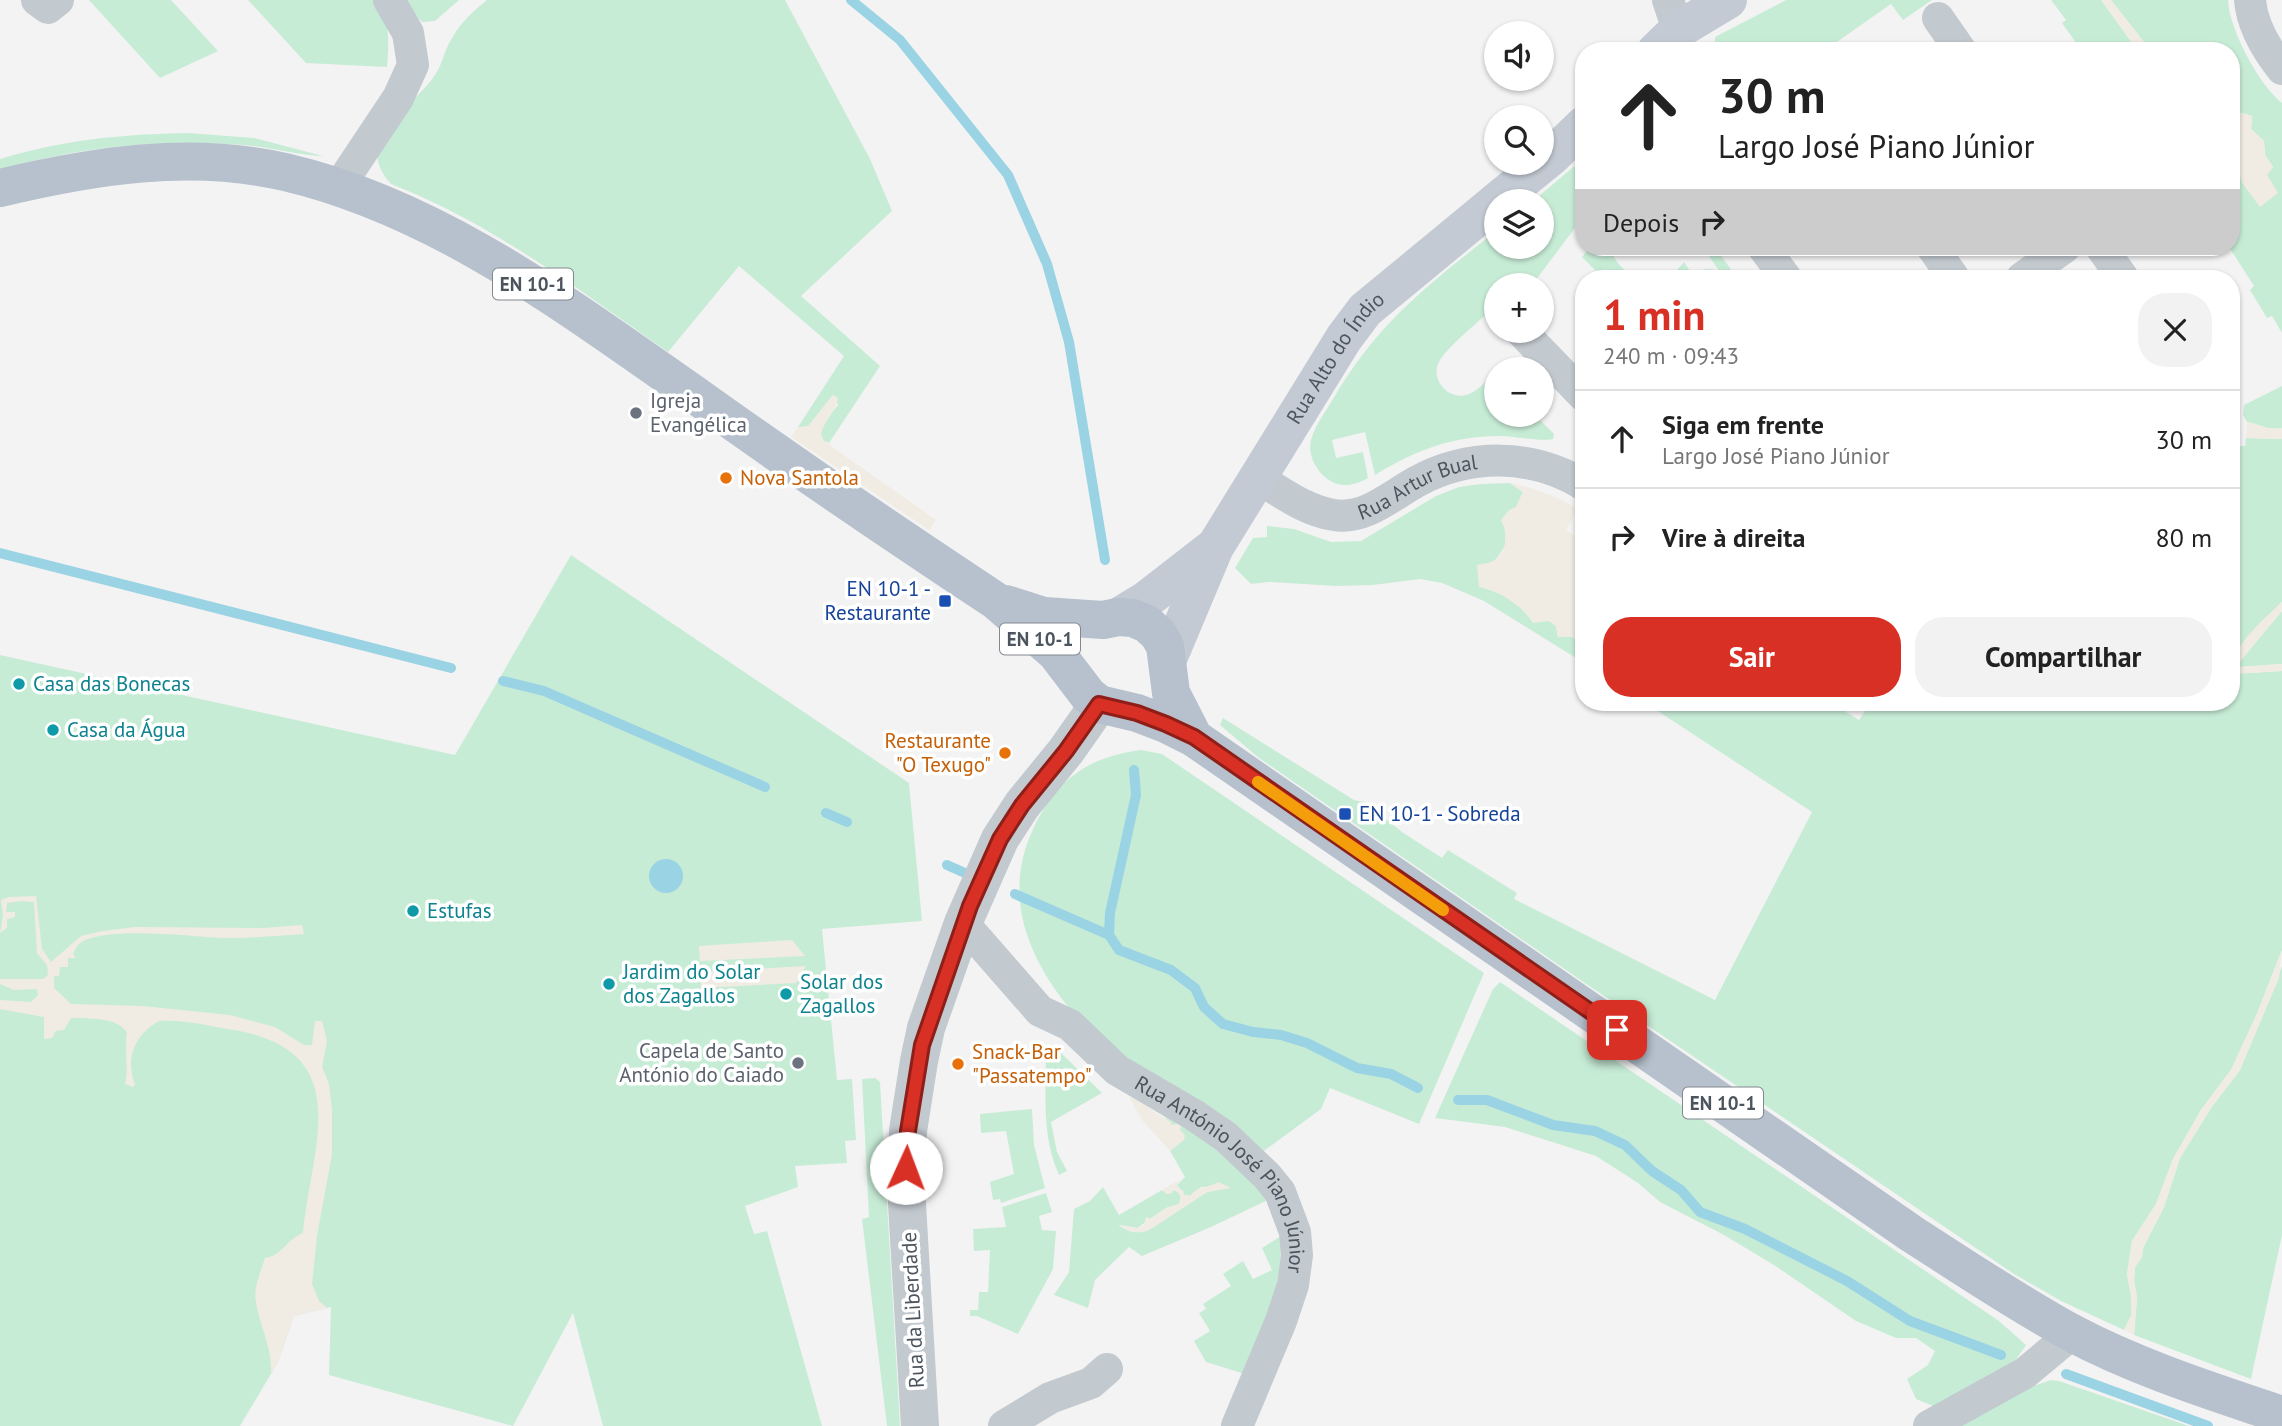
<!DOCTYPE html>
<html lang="pt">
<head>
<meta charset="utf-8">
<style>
	body { margin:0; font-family:"PT Sans",sans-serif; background:#f2f2f2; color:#222; height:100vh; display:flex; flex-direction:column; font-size:26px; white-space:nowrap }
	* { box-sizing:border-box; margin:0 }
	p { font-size:23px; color:#767676 }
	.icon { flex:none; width:38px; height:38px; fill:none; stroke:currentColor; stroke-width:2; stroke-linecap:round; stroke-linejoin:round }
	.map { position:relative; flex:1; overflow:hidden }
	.panel { position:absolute; left:1575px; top:270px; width:665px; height:441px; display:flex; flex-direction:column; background:#fff; border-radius:28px; box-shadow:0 2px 5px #0004 }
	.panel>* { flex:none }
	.top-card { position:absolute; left:1575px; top:42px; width:665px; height:214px; border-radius:28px; box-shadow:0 2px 5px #0004; background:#fff; color:#222; overflow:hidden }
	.buttons { position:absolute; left:1484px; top:21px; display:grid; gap:14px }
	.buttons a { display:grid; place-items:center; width:70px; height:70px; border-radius:50%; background:#fff; box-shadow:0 2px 5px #0004; font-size:35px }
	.pin { position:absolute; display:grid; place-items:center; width:60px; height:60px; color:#fff; margin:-30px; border-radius:14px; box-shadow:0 4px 10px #0006 }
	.me { position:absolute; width:77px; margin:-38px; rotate:2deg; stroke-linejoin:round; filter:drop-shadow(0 0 5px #0008) }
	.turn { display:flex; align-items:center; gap:24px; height:147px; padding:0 28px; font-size:32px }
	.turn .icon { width:91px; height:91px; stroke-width:2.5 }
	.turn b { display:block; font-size:49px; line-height:60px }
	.then { display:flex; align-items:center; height:66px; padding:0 28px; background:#0003; gap:14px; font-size:26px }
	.round { display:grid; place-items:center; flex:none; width:74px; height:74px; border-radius:28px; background:#f2f2f2 }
	.head { display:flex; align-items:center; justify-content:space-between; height:119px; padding:0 28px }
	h1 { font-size:42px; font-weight:800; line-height:52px; color:#d93025 }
	.cta { display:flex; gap:14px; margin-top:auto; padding:14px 28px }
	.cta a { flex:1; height:80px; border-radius:28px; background:#d93025; color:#fff; font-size:28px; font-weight:800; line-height:80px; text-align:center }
	.cta a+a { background:#f2f2f2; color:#222 }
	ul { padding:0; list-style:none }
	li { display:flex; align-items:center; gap:21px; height:98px; padding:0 28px; border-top:2px solid #e0e0e0 }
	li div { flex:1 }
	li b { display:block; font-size:26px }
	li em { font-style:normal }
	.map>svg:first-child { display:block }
</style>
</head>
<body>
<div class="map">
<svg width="2282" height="1426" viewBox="0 0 2282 1426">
	<rect width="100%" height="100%" fill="#f4f3f3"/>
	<!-- green -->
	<path fill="#c7ecd6" d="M 89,0 L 171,0 L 218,51 L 160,78 Z
		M 248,0 L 379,0 C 390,22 389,43 387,67 L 306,63 Z
		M 404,0 L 459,0 L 435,21 L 422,22 L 410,11 Z
		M 487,0 L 785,0 L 870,159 L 892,211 L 801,296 L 880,366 L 829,443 L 824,441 L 820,434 L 825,421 L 838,405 L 833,395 L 808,427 L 798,427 L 844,356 L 739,266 L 668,352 C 580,291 492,223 391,184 C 348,137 418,107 438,70 C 443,61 445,49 451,40 C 459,24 473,11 487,0 Z
		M 1786,0 L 1932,0 L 1903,20 L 1891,4 L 1824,51 L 1715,51 L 1715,37 Z
		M 2051,0 L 2101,0 L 2138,51 L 2088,51 L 2083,44 L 2079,47 L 2062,23 L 2066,20 Z
		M 2111,0 L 2228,0 C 2229,29 2259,85 2282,103 L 2282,333 L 2272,316 L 2267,318 L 2250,290 L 2254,286 L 2229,247 L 2231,247 L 2231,160 L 2236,164 L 2243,184 L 2267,174 L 2273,167 L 2265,155 L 2264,141 L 2251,129 L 2252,116 L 2231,110 L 2231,51 L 2151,51 Z
		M 188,133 L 254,138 L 323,156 C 296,155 271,147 244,145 C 161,139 80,146 0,170 L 0,159 C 62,140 123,134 188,133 Z
		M 1584,158 L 1584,216 L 1532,285 L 1496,285 L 1496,306 C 1483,318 1444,349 1438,364 C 1431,382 1451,402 1469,394 C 1479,390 1487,380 1494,373 L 1496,375 L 1496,415 L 1535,415 L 1554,434 L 1553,439 C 1540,442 1514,436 1499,436 C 1452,436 1414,451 1375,475 L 1365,432 L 1332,440 L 1336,458 L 1363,452 L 1368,478 C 1359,483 1348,487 1337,484 C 1319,478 1305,455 1312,437 C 1316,424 1326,411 1333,399 C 1378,322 1428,285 1496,231 L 1496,247 L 1542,247 L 1542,201 L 1533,201 Z
		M 1590,247 L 1610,247 C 1615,263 1624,273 1641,278 L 1610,278 L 1604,273 L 1601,276 L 1582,257 Z
		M 1703,247 L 1715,247 L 1737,278 L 1659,278 L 1676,271 L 1684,262 L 1690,271 L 1710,269 L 1719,271 Z
		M 2282,386 L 2282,428 C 2268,431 2259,424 2247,422 L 2243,415 L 2244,405 Z
		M 2246,438 L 2282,439 L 2282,602 L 2246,639 L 2231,661 L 2231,487 L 2240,465 L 2237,446 L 2245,446 Z
		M 1510,483 L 1523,492 L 1506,530 L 1505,546 L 1495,561 L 1499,592 L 1526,612 L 1533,622 L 1549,620 L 1556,626 L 1558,637 L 1572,637 L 1584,643 L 1584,663 L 1484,601 L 1442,583 L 1420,579 L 1373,585 L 1336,586 L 1269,582 L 1251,584 L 1235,568 L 1253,538 L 1267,537 L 1267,526 L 1294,529 L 1331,542 L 1361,541 L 1436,496 L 1459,487 L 1481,484 Z
		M 571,555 L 909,783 L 922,921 L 822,929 L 837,1080 L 852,1079 L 856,1140 L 845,1141 L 847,1163 L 795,1166 L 798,1187 L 745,1206 L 754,1234 L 767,1231 L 822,1426 L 603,1426 L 573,1313 L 513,1426 L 329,1375 L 331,1307 L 294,1316 L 278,1362 L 240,1426 L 0,1426 L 0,655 L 455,755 Z
		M 2282,611 L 2282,664 L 2239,667 L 2237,664 Z
		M 2282,671 L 2282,950 L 2256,1016 L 2231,1070 L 2201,1110 L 2173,1159 L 2156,1204 L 2132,1241 L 2127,1274 L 2131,1296 L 2131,1316 L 2124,1330 L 2061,1301 L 2014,1274 L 1579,979 L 1259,758 L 1220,725 L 1223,718 L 1354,800 L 1365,802 L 1402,832 L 1442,858 L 1448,850 L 1517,893 L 1514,899 L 1715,1000 L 1812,812 L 1644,702 L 1830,702 L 1859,720 L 1871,702 L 2231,702 L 2231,674 Z
		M 1141,750 L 1162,754 L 1484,973 L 1419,1124 L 1330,1088 L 1321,1109 L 1261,1153 C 1226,1129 1190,1105 1155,1081 C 1139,1070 1120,1061 1107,1048 C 1045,990 993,912 1034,827 C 1057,779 1088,757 1141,750 Z
		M 2282,966 L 2282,1235 L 2251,1379 L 2134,1335 L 2137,1298 L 2134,1280 L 2135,1267 L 2142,1257 L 2143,1248 L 2164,1207 L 2180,1158 L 2211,1108 L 2240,1070 Z
		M 1500,982 L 1999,1321 L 2026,1345 L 2013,1364 L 1938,1408 L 1916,1399 L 1907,1379 L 1928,1365 L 1935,1351 L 1916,1338 L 1896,1338 L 1856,1321 L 1774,1265 L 1724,1235 L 1660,1202 L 1638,1183 L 1596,1156 L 1505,1127 L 1435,1118 L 1493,989 Z
		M 1052,1044 L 1102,1093 L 1051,1122 L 1057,1152 L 1067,1171 L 1059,1175 C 1041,1136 1046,1091 1046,1049 Z
		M 875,1078 L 880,1082 L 900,1426 L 887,1426 L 862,1219 L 869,1217 L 862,1079 Z
		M 1144,1099 L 1197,1128 L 1270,1199 L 1211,1227 L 1142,1256 L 1129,1247 L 1095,1280 L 1088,1308 L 1054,1295 L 1069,1272 L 1074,1209 L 1090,1201 L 1103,1187 L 1119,1215 L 1162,1190 L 1167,1194 L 1173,1190 L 1178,1192 L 1181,1197 L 1179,1204 L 1166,1208 L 1137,1228 L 1119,1225 C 1129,1233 1137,1234 1149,1230 L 1207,1192 L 1229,1188 L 1218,1183 L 1211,1187 L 1201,1187 L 1191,1196 L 1184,1195 L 1177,1185 L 1185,1177 L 1170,1151 C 1182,1143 1180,1136 1179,1124 L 1171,1125 L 1165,1117 L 1146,1105 Z
		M 1032,1109 L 1034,1145 L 1045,1188 L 1001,1203 L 1000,1199 L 993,1200 L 990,1182 L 1014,1174 L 1006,1131 L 981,1133 L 980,1114 Z
		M 1046,1193 L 1052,1212 L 1039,1216 L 1042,1230 L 1056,1231 L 1053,1269 L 1018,1334 L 977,1316 L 970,1316 L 970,1310 L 978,1310 L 979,1292 L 988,1292 L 990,1250 L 974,1251 L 973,1229 L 1006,1227 L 1002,1207 Z
		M 1281,1236 C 1282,1291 1265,1324 1245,1374 L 1206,1362 L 1194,1341 L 1210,1331 L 1199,1313 L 1206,1309 L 1203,1304 L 1231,1286 L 1223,1274 L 1243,1261 L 1253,1279 L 1272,1270 L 1262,1248 Z
		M 2051,1380 L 2059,1381 L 2189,1426 L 1950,1426 L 2019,1391 Z"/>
	<!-- sand -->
	<path fill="#f0ece3" d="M 2101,0 L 2111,0 L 2151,51 L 2138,51 Z
		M 2231,110 L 2252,116 L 2251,129 L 2264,141 L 2265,155 L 2273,167 L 2267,175 L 2278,193 L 2260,207 L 2243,184 L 2236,164 L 2231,160 Z
		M 833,395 L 838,398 C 838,408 824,421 821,434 L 824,441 L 936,520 L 929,530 L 791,437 L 798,427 L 808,426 Z
		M 2247,422 C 2259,424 2268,431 2282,428 L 2282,439 L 2246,438 Z
		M 1510,483 C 1535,488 1556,496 1578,509 L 1566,530 L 1584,542 L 1584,643 L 1572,637 L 1558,637 L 1556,626 L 1549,621 L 1533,623 C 1521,604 1501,592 1479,587 L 1477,565 C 1482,564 1489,563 1493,561 C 1508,553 1508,533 1501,520 L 1509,510 L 1516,507 L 1523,492 Z
		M 2282,602 L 2282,611 L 2238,664 L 2239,667 L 2282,664 L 2282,671 L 2231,674 C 2231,646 2262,621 2282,602 Z
		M 36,896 L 42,949 L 51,962 L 81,936 L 103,931 L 135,927 L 264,928 L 302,925 L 304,934 C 277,936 250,938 223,938 C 192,937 102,925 79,944 C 76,947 75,950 73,954 L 76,958 L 68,958 L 68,967 L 60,967 L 59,976 L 54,976 L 54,988 L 71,1004 L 142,1006 L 230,1015 L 275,1027 L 304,1045 L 312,1045 L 315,1021 L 322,1021 L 327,1041 L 322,1067 L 329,1084 L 332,1110 L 332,1154 L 317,1236 L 312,1284 L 319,1301 L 327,1308 L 294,1316 L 278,1362 L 271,1373 C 272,1345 260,1328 256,1302 C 253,1288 261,1271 265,1258 C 282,1256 288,1238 303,1233 C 311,1147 358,1051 234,1030 C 210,1026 183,1019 159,1021 C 134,1035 125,1059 135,1084 L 133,1087 L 125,1084 C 129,1073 124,1048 127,1032 C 114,1016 90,1019 71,1018 L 64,1030 L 56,1031 L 52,1038 L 44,1039 L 44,1017 L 0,1009 L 0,1000 L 31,1002 L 38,995 L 37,989 L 14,990 L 0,984 L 0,979 L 43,979 L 48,975 L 47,965 L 37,953 L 34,902 L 22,901 L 7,903 L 6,912 L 15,912 L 15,917 L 7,919 L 7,928 L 0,933 L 3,915 L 1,900 L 9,897 Z
		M 792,940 L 805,956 L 700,961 L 699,946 Z
		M 2282,950 L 2279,978 L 2240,1070 L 2211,1108 L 2180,1158 L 2164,1207 L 2143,1248 L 2142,1257 L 2135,1267 L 2134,1281 L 2137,1297 L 2134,1335 L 2124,1330 L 2131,1316 L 2131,1296 L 2127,1274 L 2132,1241 L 2156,1204 L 2173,1159 L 2201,1110 L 2231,1070 L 2256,1016 Z
		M 806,966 L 796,983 L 701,988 L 700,972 Z
		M 1133,1093 L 1144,1099 C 1147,1111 1161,1115 1171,1122 L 1171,1125 L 1179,1124 L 1181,1127 L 1180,1130 L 1185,1135 L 1184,1140 L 1170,1151 L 1142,1120 L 1130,1099 Z
		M 1179,1180 L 1177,1185 L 1179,1189 L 1183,1190 L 1184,1195 L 1190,1196 C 1198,1185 1207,1189 1218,1182 L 1231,1188 L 1207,1192 L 1149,1230 C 1136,1234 1129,1232 1118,1225 L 1137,1228 L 1144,1225 L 1146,1217 L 1152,1219 L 1166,1208 L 1179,1204 L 1181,1197 L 1178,1192 L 1173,1190 L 1172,1193 L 1167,1194 L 1162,1190 Z"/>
	<!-- water -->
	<path fill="#9ad3e4" d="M649 876a17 17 0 1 1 34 0a17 17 0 1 1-34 0Z"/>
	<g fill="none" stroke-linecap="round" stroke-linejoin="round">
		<!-- stream -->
		<path stroke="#9ad3e4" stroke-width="10" d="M 851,0 L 900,40 L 1008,175 L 1047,264 L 1069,342 L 1105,560
			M 0,553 L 451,668
			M 503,681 L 544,691 L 765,787
			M 1134,770 L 1136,795 L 1110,913 L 1109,935 L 1119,950 L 1171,970 L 1195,988 L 1204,1007 L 1223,1024 L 1253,1032 L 1281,1035 L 1307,1043 L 1357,1068 L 1391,1074 L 1418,1088
			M 826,813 L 847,822
			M 947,865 L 965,873
			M 1015,894 L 1109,935
			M 1458,1100 L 1487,1100 L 1553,1125 L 1595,1131 L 1625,1145 L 1652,1171 L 1681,1190 L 1700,1212 L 1745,1229 L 1847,1281 L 1910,1321 L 2001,1355
			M 2066,1374 L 2208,1426"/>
		<!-- minor -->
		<g stroke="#c2c9cf" stroke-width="32">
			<path d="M 37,0 L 48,8 L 58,0"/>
			<path d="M 1668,0 L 1678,30"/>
			<path d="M 2250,0 C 2252,25 2267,50 2282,69"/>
			<path d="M 1938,18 L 1961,51"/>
			<path d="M 338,188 L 398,98 L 413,65 L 408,33 L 389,0"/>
			<path d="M 1763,247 L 1786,278"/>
			<path d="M 1932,247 L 1954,278"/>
			<path d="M 2101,247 L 2123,278"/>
			<path d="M 2022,278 L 2065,247"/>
			<path d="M 1521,331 L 1584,396"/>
			<path id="s1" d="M 1258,478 C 1281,492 1306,511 1334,515 C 1365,520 1391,496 1416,482 C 1469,453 1532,453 1584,485"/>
			<path id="s2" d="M 963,923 L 1040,1011 L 1070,1025 L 1117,1070 L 1194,1115 L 1226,1137 L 1267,1176 L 1280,1192 L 1295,1232 L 1297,1255 L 1293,1285 L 1281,1321 L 1237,1426"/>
			<path d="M 1004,1426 L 1050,1398 L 1091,1383 L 1107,1369"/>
			<path d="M 1929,1426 L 2025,1373 L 2073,1333"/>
		</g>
		<!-- tertiary -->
		<path stroke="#c2c9cf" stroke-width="38" d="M 920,1426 L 906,1187 L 908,1131 L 919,1061 L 926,1028 L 963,923 L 1000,839 L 1022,805 L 1066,751 L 1099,704"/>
		<!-- secondary -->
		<g stroke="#c3cad3" stroke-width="38">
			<path d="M 1656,51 L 1678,30 L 1728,0"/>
			<path d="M 1497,201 L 1551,157 L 1584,125"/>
			<path d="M 1118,617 L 1146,600 L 1213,548"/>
			<path id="s3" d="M 1168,659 L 1215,547 L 1344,338 L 1365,310 L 1496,202"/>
		</g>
		<!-- primary -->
		<path stroke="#b6c1cd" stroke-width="38" d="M 0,188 C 92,166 190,150 285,172 C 439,208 570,308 698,397 C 796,467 896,535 996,601 L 1056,653 L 1088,695 L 1099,704 L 1137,713 L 1166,724 L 1194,738 L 1912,1234 C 1965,1268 2017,1303 2072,1333 C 2138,1368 2211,1391 2282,1415
			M 1006,604 L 1044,616 L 1103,620 L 1118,617 L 1133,618 L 1147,624 L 1158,634 L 1165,646 L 1171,693 L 1194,738"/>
	</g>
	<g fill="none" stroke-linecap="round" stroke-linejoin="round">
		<defs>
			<path id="route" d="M 906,1168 L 908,1131 L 922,1045 L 970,906 L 1000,839 L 1022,805 L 1066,751 L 1099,704 L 1137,713 L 1166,724 L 1194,737 L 1617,1030"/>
		</defs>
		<!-- route casing -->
		<use href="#route" stroke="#8d1f18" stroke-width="18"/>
		<!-- route -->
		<use href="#route" stroke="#d93025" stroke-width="12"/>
		<!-- slow -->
		<path stroke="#f59e0b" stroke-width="12" d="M 1258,782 L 1443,910"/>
	</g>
	<!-- markers -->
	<g fill="#6b7280" stroke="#fff" stroke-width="2.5">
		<circle cx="636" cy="413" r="7"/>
		<circle cx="798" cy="1063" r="7"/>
	</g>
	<g fill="#e8710a" stroke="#fff" stroke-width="2.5">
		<circle cx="726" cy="478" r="7"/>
		<circle cx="1005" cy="753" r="7"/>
		<circle cx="958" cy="1064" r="7"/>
	</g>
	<g fill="#1a4fb4" stroke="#fff" stroke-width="2.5">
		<rect x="938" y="594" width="14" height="14" rx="3.5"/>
		<rect x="1338" y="807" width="14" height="14" rx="3.5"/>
	</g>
	<g fill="#0f9aa8" stroke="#fff" stroke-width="2.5">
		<circle cx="19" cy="684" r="7"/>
		<circle cx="53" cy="730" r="7"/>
		<circle cx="413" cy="911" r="7"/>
		<circle cx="609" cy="984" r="7"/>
		<circle cx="786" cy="994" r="7"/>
	</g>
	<g text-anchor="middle" stroke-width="7" stroke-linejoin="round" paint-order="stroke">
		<!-- shield labels -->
		<g fill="#fff" stroke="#82888e" stroke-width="2">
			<rect x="493" y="268.5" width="80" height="31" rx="5"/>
			<rect x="1000" y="623.5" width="80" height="31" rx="5"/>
			<rect x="1683" y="1087.5" width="80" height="31" rx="5"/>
		</g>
		<g font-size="19" font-weight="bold" fill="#4c555e">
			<text x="533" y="291">EN 10-1</text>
			<text x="1040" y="646">EN 10-1</text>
			<text x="1723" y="1110">EN 10-1</text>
		</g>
		<!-- street labels -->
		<g font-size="21" fill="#4c555e" stroke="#fff">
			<text dy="7" stroke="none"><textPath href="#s3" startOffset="346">Rua Alto do Índio</textPath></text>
			<text dy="7" stroke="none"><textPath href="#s1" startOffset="175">Rua Artur Bual</textPath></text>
			<text dy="7" stroke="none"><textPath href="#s2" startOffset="371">Rua António José Piano Júnior</textPath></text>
			<text transform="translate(913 1310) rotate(-93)" y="7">Rua da Liberdade</text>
		</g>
		<!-- worship labels -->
		<g font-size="21" fill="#5b616d" stroke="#fff" text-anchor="start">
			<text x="650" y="408">Igreja<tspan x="650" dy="24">Evangélica</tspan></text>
			<text x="784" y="1058" text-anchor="end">Capela de Santo<tspan x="784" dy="24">António do Caiado</tspan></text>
		</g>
		<!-- food labels -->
		<g font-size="21" fill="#c56008" stroke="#fff" text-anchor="start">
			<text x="740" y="485">Nova Santola</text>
			<text x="991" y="748" text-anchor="end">Restaurante<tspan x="991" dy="24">"O Texugo"</tspan></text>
			<text x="972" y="1059">Snack-Bar<tspan x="972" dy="24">"Passatempo"</tspan></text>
		</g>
		<!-- transit labels -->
		<g font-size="21" fill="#164399" stroke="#fff" text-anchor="end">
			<text x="931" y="596">EN 10-1 -<tspan x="931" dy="24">Restaurante</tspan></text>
			<text x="1359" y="821" text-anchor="start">EN 10-1 - Sobreda</text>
		</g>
		<!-- culture labels -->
		<g font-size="21" fill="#0d838f" stroke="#fff" text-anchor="start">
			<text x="33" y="691">Casa das Bonecas</text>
			<text x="67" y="737">Casa da Água</text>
			<text x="427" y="918">Estufas</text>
			<text x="623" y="979">Jardim do Solar<tspan x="623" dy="24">dos Zagallos</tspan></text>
			<text x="800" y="989">Solar dos<tspan x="800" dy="24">Zagallos</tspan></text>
		</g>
	</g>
</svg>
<div class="buttons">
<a><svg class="icon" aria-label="sound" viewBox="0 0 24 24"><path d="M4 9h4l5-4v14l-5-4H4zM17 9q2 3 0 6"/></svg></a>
<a><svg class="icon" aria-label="search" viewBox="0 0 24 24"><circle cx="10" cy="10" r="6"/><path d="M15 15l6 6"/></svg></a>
<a><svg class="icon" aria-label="layers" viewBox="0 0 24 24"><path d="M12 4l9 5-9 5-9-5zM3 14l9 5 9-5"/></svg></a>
<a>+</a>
<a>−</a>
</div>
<div class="pin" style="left:1617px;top:1030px;background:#d93025"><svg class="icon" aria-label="arrive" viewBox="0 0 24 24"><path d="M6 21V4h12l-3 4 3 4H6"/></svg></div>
<svg class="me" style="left:906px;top:1168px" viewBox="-20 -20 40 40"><circle r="19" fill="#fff"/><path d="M0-13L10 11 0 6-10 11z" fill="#d93025"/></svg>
<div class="top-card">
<div class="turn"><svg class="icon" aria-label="ahead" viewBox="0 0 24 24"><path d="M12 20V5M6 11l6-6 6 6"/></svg><div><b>30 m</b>Largo José Piano Júnior</div></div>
<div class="then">Depois<svg class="icon" aria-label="right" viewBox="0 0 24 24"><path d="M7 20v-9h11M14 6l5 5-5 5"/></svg></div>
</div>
<section class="panel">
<div class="head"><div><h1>1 min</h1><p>240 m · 09:43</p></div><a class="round"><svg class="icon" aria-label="close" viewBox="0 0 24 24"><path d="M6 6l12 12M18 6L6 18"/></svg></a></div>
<ul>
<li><svg class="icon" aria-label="ahead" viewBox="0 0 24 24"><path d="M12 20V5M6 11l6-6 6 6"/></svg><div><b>Siga em frente</b><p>Largo José Piano Júnior</p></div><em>30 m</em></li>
<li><svg class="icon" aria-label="right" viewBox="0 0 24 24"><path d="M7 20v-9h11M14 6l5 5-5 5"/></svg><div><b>Vire à direita</b></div><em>80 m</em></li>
</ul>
<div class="cta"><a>Sair</a><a>Compartilhar</a></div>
</section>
</div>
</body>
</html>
